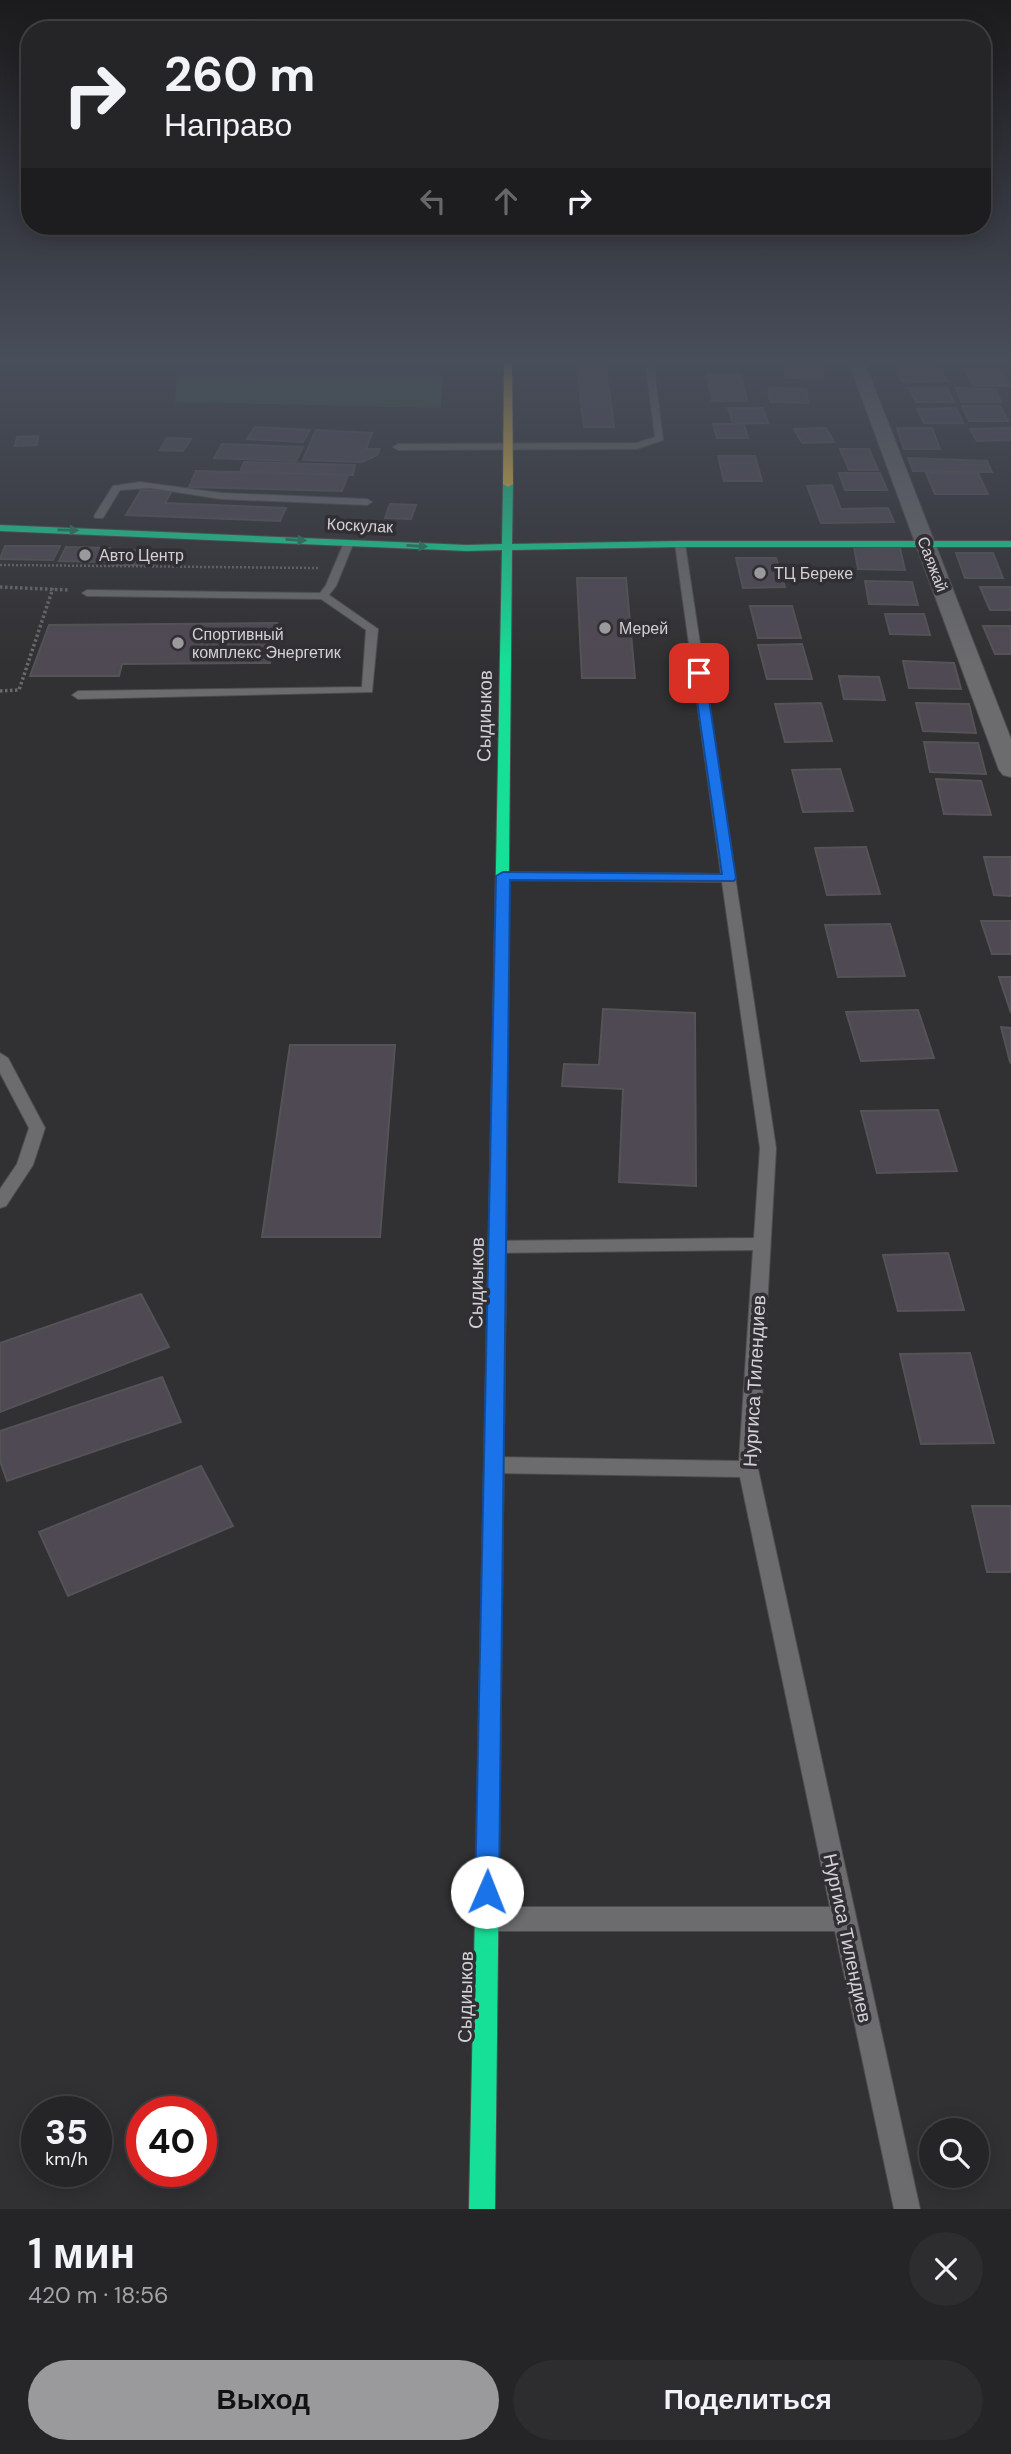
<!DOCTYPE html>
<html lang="ru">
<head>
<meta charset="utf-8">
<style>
	body { margin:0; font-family:"DM Sans",sans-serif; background:#2d2c2e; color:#f1f3f6; height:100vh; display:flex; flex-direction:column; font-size:26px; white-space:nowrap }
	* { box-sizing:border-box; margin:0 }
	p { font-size:23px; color:#a3a4a7 }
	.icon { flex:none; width:38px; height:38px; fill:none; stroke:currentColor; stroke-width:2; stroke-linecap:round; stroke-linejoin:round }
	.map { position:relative; height:2209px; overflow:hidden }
	.sheet { display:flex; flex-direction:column; background:#252426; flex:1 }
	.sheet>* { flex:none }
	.banner { position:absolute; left:21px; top:21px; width:970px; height:214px; border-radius:28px; box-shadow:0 4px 18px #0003,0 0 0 2px #424143; background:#252426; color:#f1f3f6; overflow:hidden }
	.fabs { position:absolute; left:919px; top:2118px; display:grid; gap:14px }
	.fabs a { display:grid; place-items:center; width:70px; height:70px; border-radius:50%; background:#252426; box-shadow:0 4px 18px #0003,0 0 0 2px #424143; font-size:35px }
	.speed { position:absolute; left:21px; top:2096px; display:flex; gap:14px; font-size:35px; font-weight:700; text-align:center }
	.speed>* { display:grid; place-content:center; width:91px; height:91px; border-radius:50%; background:#252426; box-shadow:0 4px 18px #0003,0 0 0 2px #424143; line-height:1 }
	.speed small { font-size:18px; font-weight:400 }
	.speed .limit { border:10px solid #d22; background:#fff; color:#111 }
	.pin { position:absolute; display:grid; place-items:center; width:60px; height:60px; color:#fff; margin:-30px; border-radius:14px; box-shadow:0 4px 10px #0006 }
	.me { position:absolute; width:77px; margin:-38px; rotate:1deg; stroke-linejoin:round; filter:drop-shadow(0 0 5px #0008) }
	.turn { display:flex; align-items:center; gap:24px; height:147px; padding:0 28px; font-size:32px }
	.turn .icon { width:91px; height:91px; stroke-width:2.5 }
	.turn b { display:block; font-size:49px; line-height:60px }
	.lanes { display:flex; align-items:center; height:66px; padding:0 28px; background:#0003; justify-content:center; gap:35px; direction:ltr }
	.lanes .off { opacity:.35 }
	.round { display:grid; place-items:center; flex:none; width:74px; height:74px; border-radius:37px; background:#2d2c2e }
	.overview { display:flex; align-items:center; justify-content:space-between; height:119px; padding:0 28px }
	h1 { font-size:42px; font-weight:600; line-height:52px }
	.button { display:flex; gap:14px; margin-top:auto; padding:14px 28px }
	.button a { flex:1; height:80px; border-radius:42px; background:#9a999b; color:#111; font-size:28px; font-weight:600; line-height:80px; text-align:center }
	.button a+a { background:#2d2c2e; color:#f1f3f6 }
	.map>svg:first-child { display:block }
</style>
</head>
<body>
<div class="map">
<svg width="1011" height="2209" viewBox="0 0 1011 2209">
	<rect width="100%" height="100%" fill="#313032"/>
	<!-- green -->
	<path fill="#3a543e" d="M 178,358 L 444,358 L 441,408 L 175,402 Z"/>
	<!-- building -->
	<path fill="#4f4953" stroke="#545355" stroke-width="2" d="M 896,358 L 932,358 L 936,367 L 900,367 Z
		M 576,359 L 605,359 L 614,427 L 584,427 Z
		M 785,365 L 821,366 L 824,379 L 786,378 Z
		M 940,368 L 948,381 L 902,382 L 895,369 Z
		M 964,369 L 1000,369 L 1010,386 L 973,386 Z
		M 707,374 L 741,374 L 747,401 L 712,401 Z
		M 768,388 L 806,389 L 808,403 L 770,402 Z
		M 909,388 L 947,388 L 954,402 L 916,402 Z
		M 956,388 L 995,389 L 1001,402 L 961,402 Z
		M 962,406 L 1000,406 L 1008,421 L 969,421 Z
		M 728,408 L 763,408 L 768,423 L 733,424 Z
		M 956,408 L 963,423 L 924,423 L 917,409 Z
		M 713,424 L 744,424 L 748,438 L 717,438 Z
		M 255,427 L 310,430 L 303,442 L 247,439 Z
		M 826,428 L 834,442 L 802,443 L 794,429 Z
		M 897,428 L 932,428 L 940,449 L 904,449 Z
		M 1011,428 L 1011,440 L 977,441 L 970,429 Z
		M 316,430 L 372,433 L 366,449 L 380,449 L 377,455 L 362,462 L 303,460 Z
		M 38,436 L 37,445 L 15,446 L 17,437 Z
		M 167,438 L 191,439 L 183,451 L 160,450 Z
		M 222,444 L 303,447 L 296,461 L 214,458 Z
		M 840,449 L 869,449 L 878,470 L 849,470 Z
		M 718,456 L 755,456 L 762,481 L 724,481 Z
		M 908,458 L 987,461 L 992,472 L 913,471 Z
		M 244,462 L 355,465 L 353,475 L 240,472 Z
		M 196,471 L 348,475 L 342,491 L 189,487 Z
		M 839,473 L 880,473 L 887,490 L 845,490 Z
		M 926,473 L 978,473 L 988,494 L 935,494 Z
		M 832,485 L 841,509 L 888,508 L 894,522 L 821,523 L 807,486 Z
		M 141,490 L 172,491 L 165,503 L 286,508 L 280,521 L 126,515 Z
		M 390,504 L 416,505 L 411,519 L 385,518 Z
		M 5,546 L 60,546 L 53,560 L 0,559 Z
		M 66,547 L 110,548 L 104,562 L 59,561 Z
		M 854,547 L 900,548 L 905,570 L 858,569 Z
		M 117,550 L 160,550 L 155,565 L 111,565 Z
		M 956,553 L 993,553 L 1003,578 L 965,578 Z
		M 736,558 L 776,558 L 785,587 L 743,588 Z
		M 577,578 L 626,578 L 635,678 L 582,678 Z
		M 865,581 L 912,582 L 918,605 L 869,604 Z
		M 980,587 L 1011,587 L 1011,610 L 990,610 Z
		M 750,606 L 792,606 L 801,638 L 758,638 Z
		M 885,614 L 924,614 L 930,635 L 890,634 Z
		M 277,623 L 270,663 L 122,664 L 119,676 L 30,676 L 49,625 Z
		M 983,626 L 1011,626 L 1011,654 L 995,654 Z
		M 802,644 L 812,679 L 767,679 L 758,645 Z
		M 903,661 L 954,663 L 961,689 L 909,688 Z
		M 839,676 L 879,677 L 885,700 L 844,699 Z
		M 821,703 L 832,741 L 785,742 L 775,704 Z
		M 916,703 L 969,704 L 976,733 L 923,731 Z
		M 924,742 L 978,743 L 986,774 L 930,772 Z
		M 840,769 L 853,811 L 803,812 L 792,770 Z
		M 936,779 L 981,781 L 991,815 L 944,814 Z
		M 866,847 L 880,894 L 827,895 L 815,848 Z
		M 984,857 L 1011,857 L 1011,896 L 994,895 Z
		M 981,921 L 1011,921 L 1011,954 L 992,954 Z
		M 890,924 L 905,976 L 838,977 L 825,925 Z
		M 999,977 L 1011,977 L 1011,1013 Z
		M 603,1009 L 695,1013 L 696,1186 L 619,1182 L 623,1089 L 562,1086 L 564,1064 L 599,1065 Z
		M 918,1010 L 934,1058 L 861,1061 L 846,1012 Z
		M 1001,1027 L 1011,1028 L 1011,1063 L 1010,1062 Z
		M 290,1045 L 395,1045 L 380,1237 L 262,1237 Z
		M 938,1110 L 957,1171 L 877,1173 L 861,1111 Z
		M 948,1253 L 964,1310 L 898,1311 L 883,1255 Z
		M 141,1294 L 169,1347 L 0,1412 L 0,1343 Z
		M 970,1353 L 994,1443 L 921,1444 L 900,1354 Z
		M 162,1377 L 181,1422 L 7,1481 L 0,1461 L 0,1431 Z
		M 201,1466 L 233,1526 L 68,1596 L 39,1532 Z
		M 972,1506 L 1011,1506 L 1011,1572 L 987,1572 Z"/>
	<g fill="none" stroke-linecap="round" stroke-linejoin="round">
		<defs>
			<path id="lane" d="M 645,358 L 653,358 L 663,440 L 637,449 L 398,450 L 393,447 L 398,444 L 636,443 L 655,437 Z
				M 140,482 L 221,493 L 367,499 L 372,502 L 367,505 L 221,499 L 150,488 L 120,490 L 103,518 L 95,518 L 94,516 L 113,486 Z
				M 345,540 L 354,542 L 336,586 L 329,595 L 378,629 L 372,692 L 78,699 L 72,695 L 78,691 L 362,687 L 366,630 L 321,599 L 87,596 L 82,593 L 87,590 L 320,593 L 326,585 Z
				M 680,541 L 685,544 L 776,1148 L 758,1469 L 920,2209 L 894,2209 L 835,1931 L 496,1931 L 488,1927 L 484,1919 L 488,1911 L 496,1907 L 830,1907 L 740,1477 L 496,1473 L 489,1470 L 486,1465 L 489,1460 L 496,1457 L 739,1461 L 753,1250 L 497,1253 L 491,1251 L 488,1247 L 491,1243 L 497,1241 L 754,1238 L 760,1148 L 722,882 L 503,880 L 496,876 L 503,872 L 721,874 L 675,544 Z
				M 0,1053 L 8,1058 L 45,1128 L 33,1165 L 6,1206 L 0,1208 L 0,1189 L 17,1164 L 29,1128 L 0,1073 Z"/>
			<path id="street" d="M 847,358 L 863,358 L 1011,739 L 1011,777 L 1003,775 L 999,770 Z"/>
			<path id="fast" d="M 508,481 L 513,484 L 512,544 L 680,541 L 1011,541 L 1011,547 L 680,547 L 512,550 L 508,972 L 501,976 L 494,972 L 502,550 L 467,551 L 0,531 L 0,525 L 467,545 L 502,544 L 503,484 Z
				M 497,1261 L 503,1263 L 506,1267 L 495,2209 L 469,2209 L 488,1267 L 491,1263 Z"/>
			<path id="slow" d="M 504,358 L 512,358 L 513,484 L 508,487 L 503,484 Z"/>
			<path id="jam" d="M 501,968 L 508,972 L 506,1267 L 503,1271 L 491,1271 L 488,1267 L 494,972 Z"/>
		</defs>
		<!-- lane casing -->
		<use href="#lane" stroke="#4e4d4e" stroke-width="2"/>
		<!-- street casing -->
		<use href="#street" stroke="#4e4d4e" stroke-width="2"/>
		<!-- fast casing -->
		<use href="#fast" stroke="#4e4d4e" stroke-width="2"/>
		<!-- slow casing -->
		<use href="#slow" stroke="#4e4d4e" stroke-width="2"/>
		<!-- jam casing -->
		<use href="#jam" stroke="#4e4d4e" stroke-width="2"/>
		<!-- path-far1 -->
		<path stroke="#6a696b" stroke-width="2.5" stroke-dasharray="2 2" stroke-linecap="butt" d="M 0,565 L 318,568"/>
		<!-- path -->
		<path stroke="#6a696b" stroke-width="3.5" stroke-dasharray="2.5 2.5" stroke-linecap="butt" d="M 0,587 L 69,590
			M 0,691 L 19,690 L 53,588"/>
		<!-- lane -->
		<use href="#lane" fill="#6c6c6e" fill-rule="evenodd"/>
		<!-- street -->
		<use href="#street" fill="#6c6c6e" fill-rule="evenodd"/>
		<!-- fast -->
		<use href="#fast" fill="#16e098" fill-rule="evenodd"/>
		<!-- slow -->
		<use href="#slow" fill="#ffcf43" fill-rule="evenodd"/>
		<!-- jam -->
		<use href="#jam" fill="#f24e42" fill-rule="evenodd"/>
	</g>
	<!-- one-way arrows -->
	<defs><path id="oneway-solid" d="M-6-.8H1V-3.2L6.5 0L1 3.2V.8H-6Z" transform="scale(1.75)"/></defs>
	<g fill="#257f60">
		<use href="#oneway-solid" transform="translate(68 530) rotate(1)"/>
		<use href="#oneway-solid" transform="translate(296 540) rotate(3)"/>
		<use href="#oneway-solid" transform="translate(417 546) rotate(3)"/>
	</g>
	<!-- sky -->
	<linearGradient id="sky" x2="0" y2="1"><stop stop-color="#1b1a1c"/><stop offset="0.54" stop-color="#484e5a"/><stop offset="1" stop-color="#484e5a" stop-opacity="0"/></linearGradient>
	<rect width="1011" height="667" fill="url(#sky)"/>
	<!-- route -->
	<path fill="#1a73e8" stroke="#114b97" stroke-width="2" d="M 699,669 L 705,673 L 736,878 L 734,881 L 510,880 L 499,1892 L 496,1900 L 487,1904 L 479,1900 L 475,1892 L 496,876 L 503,872 L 722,874 L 693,673 Z"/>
	<!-- markers -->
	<g fill="#9a999b" stroke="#312f33" stroke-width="2.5">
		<circle cx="85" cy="555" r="7"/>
		<circle cx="760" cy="573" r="7"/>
		<circle cx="605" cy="628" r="7"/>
		<circle cx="178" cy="643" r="7"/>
	</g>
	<g text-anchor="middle" stroke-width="7" stroke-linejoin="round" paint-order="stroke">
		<!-- far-street labels -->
		<g font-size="16" fill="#d2d1d3" stroke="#312f33">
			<text transform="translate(360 525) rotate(3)" y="6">Коскулак</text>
			<text transform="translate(933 564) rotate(69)" y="6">Саяжай</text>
		</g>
		<!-- far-poi labels -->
		<g font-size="16" fill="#d2d1d3" stroke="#312f33" text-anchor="start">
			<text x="99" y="561">Авто Центр</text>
			<text x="774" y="579">ТЦ Береке</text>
			<text x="619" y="634">Мерей</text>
			<text x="192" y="640">Спортивный<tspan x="192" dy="18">комплекс Энергетик</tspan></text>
		</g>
		<!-- street labels -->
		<g font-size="19" fill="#d2d1d3" stroke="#312f33">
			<text transform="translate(484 716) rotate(-89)" y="7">Сыдиыков</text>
			<text transform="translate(476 1283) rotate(-89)" y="7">Сыдиыков</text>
			<text transform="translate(754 1381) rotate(-87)" y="7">Нургиса Тилендиев</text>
			<text transform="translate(848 1938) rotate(78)" y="7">Нургиса Тилендиев</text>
			<text transform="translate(465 1997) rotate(-89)" y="7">Сыдиыков</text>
		</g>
	</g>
</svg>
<div class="fabs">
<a><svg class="icon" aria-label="search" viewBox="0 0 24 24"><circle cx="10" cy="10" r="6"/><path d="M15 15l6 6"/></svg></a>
</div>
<div class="speed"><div>35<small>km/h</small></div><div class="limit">40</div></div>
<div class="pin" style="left:699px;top:673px;background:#d93025"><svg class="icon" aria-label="arrive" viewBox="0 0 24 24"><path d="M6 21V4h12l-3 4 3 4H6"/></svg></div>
<svg class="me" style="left:487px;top:1892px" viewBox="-20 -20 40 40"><circle r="19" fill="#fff"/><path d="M0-13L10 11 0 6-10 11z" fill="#1a73e8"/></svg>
<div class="banner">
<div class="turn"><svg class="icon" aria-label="right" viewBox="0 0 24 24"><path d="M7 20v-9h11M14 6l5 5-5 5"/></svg><div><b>260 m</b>Направо</div></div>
<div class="lanes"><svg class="icon off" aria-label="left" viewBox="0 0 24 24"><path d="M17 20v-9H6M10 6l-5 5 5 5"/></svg><svg class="icon off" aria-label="ahead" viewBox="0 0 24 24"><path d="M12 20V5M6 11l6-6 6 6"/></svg><svg class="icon" aria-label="right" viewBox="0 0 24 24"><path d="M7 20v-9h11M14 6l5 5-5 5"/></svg></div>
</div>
</div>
<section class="sheet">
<div class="overview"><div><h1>1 мин</h1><p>420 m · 18:56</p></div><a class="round"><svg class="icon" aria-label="close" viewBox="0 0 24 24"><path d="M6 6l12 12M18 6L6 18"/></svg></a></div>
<div class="button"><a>Выход</a><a>Поделиться</a></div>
</section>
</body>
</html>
